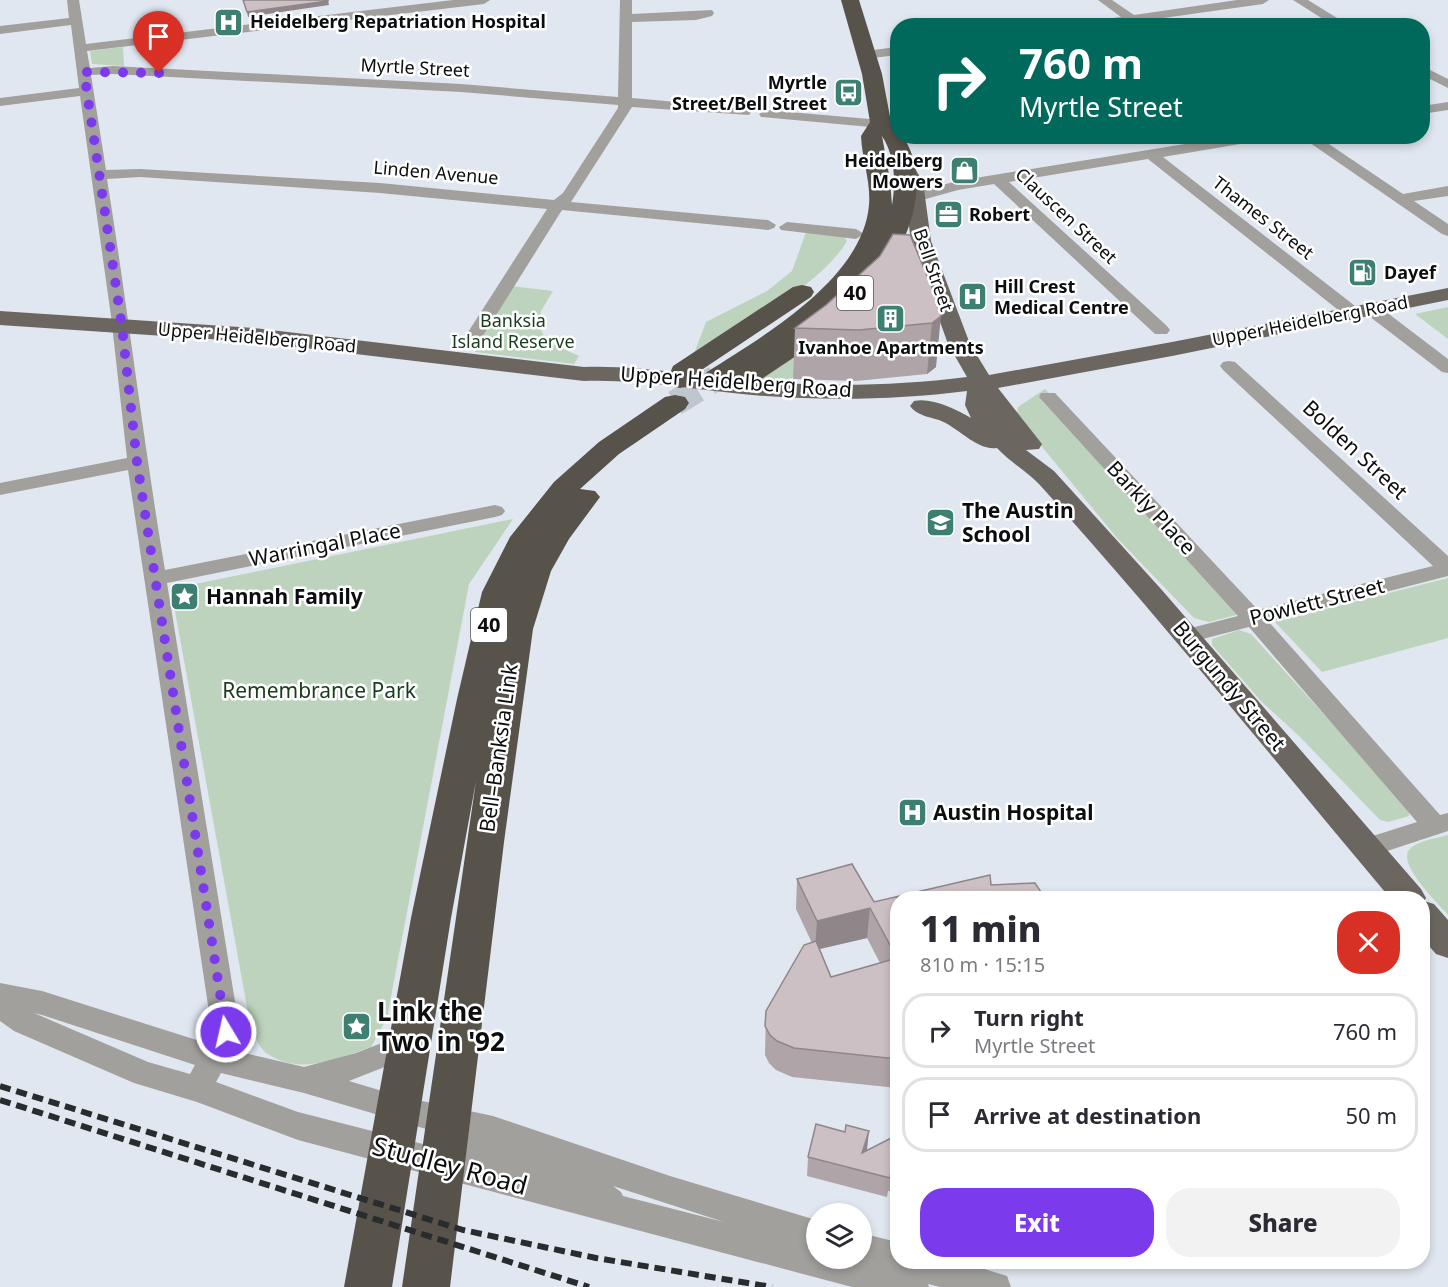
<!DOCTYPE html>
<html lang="en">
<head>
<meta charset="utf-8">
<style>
	body { margin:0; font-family:"Noto Sans",sans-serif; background:#f2f2f3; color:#2b2b33; height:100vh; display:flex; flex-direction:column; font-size:22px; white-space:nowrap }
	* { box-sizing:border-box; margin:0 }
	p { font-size:20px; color:#7c7c81 }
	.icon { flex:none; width:33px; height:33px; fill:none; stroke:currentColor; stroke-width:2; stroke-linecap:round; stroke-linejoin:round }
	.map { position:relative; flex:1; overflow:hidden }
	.side { position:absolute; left:890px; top:891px; width:540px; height:378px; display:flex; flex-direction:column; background:#fff; border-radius:24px; box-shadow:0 3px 9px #0003 }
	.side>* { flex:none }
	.banner { position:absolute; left:890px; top:18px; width:540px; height:126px; border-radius:24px; box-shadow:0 3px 9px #0003; background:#00695c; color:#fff; overflow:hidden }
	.fabs { position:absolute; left:806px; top:1203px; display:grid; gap:12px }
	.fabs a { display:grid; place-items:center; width:66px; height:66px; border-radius:50%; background:#fff; box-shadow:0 3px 9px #0003; font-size:30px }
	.pin { position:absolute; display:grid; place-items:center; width:51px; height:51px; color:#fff; margin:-62px -26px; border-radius:50% 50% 50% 0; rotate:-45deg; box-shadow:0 0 6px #0007 }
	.pin .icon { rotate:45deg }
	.me { position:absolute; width:66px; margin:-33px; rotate:351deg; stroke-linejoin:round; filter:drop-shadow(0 0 4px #0008) }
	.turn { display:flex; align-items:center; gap:21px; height:126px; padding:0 30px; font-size:27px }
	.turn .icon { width:78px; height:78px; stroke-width:2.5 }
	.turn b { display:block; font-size:42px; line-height:51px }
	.round { display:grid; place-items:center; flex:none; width:63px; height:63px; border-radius:24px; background:#f2f2f3 }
	.overview { display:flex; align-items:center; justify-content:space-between; height:102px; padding:0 30px }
	h1 { font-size:36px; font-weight:800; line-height:45px }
	.action { display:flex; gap:12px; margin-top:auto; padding:12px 30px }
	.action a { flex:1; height:69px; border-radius:24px; background:#7c3aed; color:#fff; font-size:24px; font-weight:800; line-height:69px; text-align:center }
	.action a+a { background:#f2f2f3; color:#2b2b33 }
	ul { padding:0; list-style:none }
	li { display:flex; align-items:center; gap:18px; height:75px; margin:0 12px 9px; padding:0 18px; border:3px solid #e1e1e2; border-radius:24px }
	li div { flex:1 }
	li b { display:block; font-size:22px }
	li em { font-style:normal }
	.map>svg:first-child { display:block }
</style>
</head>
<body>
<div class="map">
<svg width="1448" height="1287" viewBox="0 0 1448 1287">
	<rect width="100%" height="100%" fill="#e0e7f0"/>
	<!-- green -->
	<path fill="#bdd3bd" d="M 123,47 L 124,66 L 92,64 L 90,51 Z
		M 806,232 L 844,237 L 847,241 C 820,287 739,327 693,356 L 706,322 L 767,291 L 792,271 Z
		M 905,234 L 910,234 L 915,253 L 859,317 L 784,385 L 757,380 Z
		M 511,286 L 553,291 L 541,311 L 539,327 L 548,342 L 579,356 L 574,364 L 475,352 Z
		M 1448,307 L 1448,339 L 1415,314 Z
		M 1045,389 L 1051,395 L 1240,614 L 1209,622 L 1194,618 L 1117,538 L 1020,420 L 1017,413 L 1018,407 Z
		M 513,519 L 469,584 L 387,1018 L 371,1047 C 337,1059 299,1076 266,1053 C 260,1048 255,1036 251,1029 L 171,589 Z
		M 1448,578 L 1448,638 L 1322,672 L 1275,622 Z
		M 1239,630 L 1251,634 L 1409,808 L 1409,816 L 1388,822 L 1380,820 L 1299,736 L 1261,701 L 1212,645 L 1212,639 Z
		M 1448,835 L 1448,915 C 1438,903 1392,860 1412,847 C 1422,840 1437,838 1448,835 Z"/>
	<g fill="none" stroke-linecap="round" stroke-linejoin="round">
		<!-- highway-tunnel -->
		<path stroke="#c0c6ce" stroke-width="26" stroke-dasharray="26 13" stroke-linecap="butt" d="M 675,403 L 716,378"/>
		<!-- minor -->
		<path fill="#a2a09c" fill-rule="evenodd" d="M 67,0 L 79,0 L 86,44 L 453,0 L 490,0 L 484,4 L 87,51 L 90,68 L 113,66 L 461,84 L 618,97 L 620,0 L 632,0 L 632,14 L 712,10 L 714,13 L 712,16 L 696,20 L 632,22 L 632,98 L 744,108 L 751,112 L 749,115 L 632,107 L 571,202 L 768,220 L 776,225 L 774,228 L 768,230 L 562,210 L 478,344 L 466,344 L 463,340 L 547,209 L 380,193 L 140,177 L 107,179 C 128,309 143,440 165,570 L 495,505 L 502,507 L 505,511 L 502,515 L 495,517 L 167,583 L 240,1032 L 232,1050 L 304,1067 L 356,1053 L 410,1032 L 420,1035 L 424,1044 L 420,1053 L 349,1081 L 399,1096 L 493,1116 L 670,1176 L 816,1220 L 816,1258 L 861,1258 L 861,1233 L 897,1242 L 897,1262 L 962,1262 L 1007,1276 L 1011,1287 L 940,1287 L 928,1284 L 929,1287 L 852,1287 L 298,1140 L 197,1102 L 134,1083 L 14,1031 L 0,1021 L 0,983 L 42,991 L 206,1043 L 212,1032 L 128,470 L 0,495 L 0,483 L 127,458 L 111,316 L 80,96 L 0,106 L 0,98 L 79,88 L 71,25 L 0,34 L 0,26 L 69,18 ZM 113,74 L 461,92 L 618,105 L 618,108 L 563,193 L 554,200 L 380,183 L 140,169 L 106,170 L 91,75 ZM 34,1013 L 42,1015 L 195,1065 L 190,1074 L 148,1062 ZM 221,1073 L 304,1093 L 426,1129 L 429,1141 L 458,1153 L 298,1112 L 216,1082 ZM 613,1186 L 724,1222 L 623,1196 L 621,1192 Z
			M 1098,0 L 1112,0 L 1134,15 L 1237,0 L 1269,0 L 1263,4 L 1142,21 L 1141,25 L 1130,23 L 1110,26 L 1074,26 L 1080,22 L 1121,17 Z
			M 1293,0 L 1308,0 L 1350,26 L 1334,26 Z
			M 897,47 L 897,55 L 865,59 L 859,55 L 865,51 Z
			M 1422,66 L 1448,79 L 1448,88 L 1422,75 Z
			M 1448,102 L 1448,110 L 1422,114 L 1422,106 Z
			M 766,110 L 881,120 L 888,124 L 881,128 L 761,117 L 759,114 Z
			M 1234,136 L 1271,136 L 1264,140 L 1163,157 L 1359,309 L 1362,313 L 1359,317 L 1347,317 L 1148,159 L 1009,182 L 1167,326 L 1170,330 L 1167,334 L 1155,334 L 994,184 L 958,190 L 915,202 L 907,197 L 910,194 L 957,181 Z
			M 1300,136 L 1317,136 L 1403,194 L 1448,186 L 1448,196 L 1414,201 L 1448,224 L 1448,236 L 1442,234 Z
			M 787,222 L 856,229 L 864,234 L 856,239 L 781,230 L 779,227 Z
			M 1371,304 L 1377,305 L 1448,359 L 1448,373 L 1442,372 L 1365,313 L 1362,309 L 1365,305 Z
			M 1229,361 L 1235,362 L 1448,556 L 1448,576 L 1269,622 L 1440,815 L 1448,813 L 1448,831 L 1366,858 L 1357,855 L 1353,848 L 1357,841 L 1417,822 L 1249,627 L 1187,643 L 1179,641 L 1176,636 L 1179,631 L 1238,616 L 1039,397 L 1041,393 L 1055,393 L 1258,610 L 1433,566 L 1223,370 L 1220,366 L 1223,362 Z"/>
		<!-- major -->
		<path fill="#6b6760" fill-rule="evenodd" d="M 903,158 L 910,160 L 923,182 L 931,241 L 970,344 L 989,375 L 1172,342 L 1448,288 L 1448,300 L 1172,356 L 998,388 L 1042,444 L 1039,449 L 1026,450 L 1054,471 L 1161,589 L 1421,889 L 1426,898 L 1424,901 L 1434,904 L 1448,920 L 1448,958 L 1436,954 L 1422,938 L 1422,898 L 1390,898 C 1274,760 1160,618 1039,484 C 1026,471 1010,462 997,448 C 977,451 958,427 939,420 C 929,417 916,415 910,406 L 914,401 C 931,397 956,409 971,418 L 965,405 L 967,391 C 897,400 823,401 752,395 C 696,390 640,379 584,381 L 254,342 L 0,325 L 0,311 L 254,328 L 584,367 C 640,365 696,376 752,381 C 823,387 897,386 967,377 L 948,344 L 911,241 L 903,182 L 894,164 L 896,160 Z"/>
		<!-- highway -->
		<path fill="#57534b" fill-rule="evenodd" d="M 841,0 L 859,0 L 882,74 L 891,122 L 897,127 L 897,136 L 903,136 C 932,182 910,239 881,278 L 872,280 L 863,278 L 861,274 L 824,313 L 838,314 L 842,319 L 811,346 L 751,386 L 742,388 L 733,386 L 729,381 L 716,386 L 707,384 L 703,378 L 707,372 C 762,337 863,279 869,205 C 871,181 862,160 861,136 L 870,122 L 862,74 ZM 882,136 C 895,156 896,182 892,205 L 890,180 Z
			M 802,285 L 811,287 L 814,292 L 811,297 L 694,375 L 689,386 L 680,388 L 671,386 L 667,380 L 673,366 L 793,287 Z
			M 675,395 L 685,397 L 689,403 L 685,409 L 619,454 L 580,489 L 595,491 L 600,497 L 569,539 L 551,571 L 533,629 L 504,842 L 450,1287 L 402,1287 L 476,781 L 451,918 L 392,1287 L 344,1287 L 411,918 L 457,699 L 482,592 L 510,537 L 554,482 L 599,442 L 665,397 Z"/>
		<!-- rail -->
		<path stroke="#292c2f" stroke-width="6" stroke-dasharray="11 6" stroke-linecap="butt" d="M 0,1086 L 463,1230 L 596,1258 L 772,1287
			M 0,1100 L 589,1287"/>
	</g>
	<!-- wall -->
	<path fill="#afa5a9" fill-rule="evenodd" d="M 933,290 L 936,367 L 927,374 L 856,381 L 793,379 L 795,328 L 826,305 Z
		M 797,879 L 874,902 L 897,898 L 897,1088 L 792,1077 L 776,1070 L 769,1063 L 765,1055 L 766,1011 L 812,943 L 796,909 ZM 867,938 L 880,963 L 831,977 L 820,949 Z
		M 897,1135 L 897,1191 L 888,1191 L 887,1197 L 807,1176 L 808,1157 L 867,1151 Z"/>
	<!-- shaded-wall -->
	<path fill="#8f8689" d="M 328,1 L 329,5 L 248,17 L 247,12 Z
		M 941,316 L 936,367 L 927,374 L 932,323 Z
		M 870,908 L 867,938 L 815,950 L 817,921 Z
		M 869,1131 L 867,1150 L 860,1172 L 862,1153 Z"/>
	<!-- building -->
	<path fill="#ccc0c4" stroke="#8f8689" stroke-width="1.5" d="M 243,0 L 328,0 L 328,1 L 247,12 Z
		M 893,234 L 910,235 L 933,290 L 941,316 L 932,323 L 859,330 L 795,328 L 826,305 L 880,256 Z
		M 852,864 L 874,902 L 990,875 L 991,885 L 1035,883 L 1045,898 L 897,898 L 897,1059 L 794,1048 L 777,1041 L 770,1035 L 765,1026 L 766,1011 L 804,945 L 816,941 L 831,977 L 897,958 L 870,908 L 817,921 L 797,879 Z
		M 816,1124 L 845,1132 L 846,1125 L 869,1131 L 862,1153 L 897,1135 L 897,1172 L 891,1172 L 890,1178 L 808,1157 Z"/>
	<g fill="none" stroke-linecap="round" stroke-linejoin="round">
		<!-- route -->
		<path stroke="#7c3aed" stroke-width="10" stroke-dasharray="0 18" d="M 159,73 L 84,72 L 122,327 L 137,462 L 226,1032"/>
	</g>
	<!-- icons -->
	<defs>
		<symbol id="hospital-square" viewBox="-11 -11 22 22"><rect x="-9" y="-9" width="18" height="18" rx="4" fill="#3d7f71" stroke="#fff"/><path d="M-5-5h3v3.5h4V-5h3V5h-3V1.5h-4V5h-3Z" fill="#fff"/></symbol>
		<symbol id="bus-square" viewBox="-11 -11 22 22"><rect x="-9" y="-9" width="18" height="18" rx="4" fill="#3d7f71" stroke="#fff"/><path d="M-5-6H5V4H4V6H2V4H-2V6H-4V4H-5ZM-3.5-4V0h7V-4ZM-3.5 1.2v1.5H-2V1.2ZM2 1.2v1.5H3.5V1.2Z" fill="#fff"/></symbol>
		<symbol id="shop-square" viewBox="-11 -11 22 22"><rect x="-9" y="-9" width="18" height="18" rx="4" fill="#3d7f71" stroke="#fff"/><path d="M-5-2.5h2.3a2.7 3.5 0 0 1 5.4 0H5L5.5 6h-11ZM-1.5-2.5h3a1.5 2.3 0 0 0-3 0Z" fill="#fff"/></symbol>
		<symbol id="office-square" viewBox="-11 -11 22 22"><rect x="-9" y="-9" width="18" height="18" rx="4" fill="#3d7f71" stroke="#fff"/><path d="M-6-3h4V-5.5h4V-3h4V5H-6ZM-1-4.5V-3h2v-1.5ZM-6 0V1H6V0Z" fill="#fff"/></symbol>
		<symbol id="fuel-square" viewBox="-11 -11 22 22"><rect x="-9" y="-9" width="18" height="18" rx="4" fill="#3d7f71" stroke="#fff"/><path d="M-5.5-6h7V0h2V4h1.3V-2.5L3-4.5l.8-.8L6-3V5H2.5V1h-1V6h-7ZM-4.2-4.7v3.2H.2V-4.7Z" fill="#fff"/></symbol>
		<symbol id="building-square" viewBox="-11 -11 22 22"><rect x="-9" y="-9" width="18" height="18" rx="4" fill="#3d7f71" stroke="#fff"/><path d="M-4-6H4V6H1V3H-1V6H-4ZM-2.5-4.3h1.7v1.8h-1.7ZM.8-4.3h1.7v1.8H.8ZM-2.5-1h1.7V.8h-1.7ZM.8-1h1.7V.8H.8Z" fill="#fff"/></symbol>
		<symbol id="school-square" viewBox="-11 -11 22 22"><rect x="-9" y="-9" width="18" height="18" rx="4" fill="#3d7f71" stroke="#fff"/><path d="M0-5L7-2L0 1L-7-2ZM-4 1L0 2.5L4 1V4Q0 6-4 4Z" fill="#fff"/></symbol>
		<symbol id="sight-square" viewBox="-11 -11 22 22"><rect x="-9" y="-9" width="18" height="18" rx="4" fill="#3d7f71" stroke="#fff"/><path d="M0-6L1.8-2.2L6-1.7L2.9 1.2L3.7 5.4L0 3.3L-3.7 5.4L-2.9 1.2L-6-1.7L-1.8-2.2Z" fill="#fff"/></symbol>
	</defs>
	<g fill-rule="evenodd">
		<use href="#hospital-square" x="212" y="6" width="33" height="33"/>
		<use href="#bus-square" x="832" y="76" width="33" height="33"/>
		<use href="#shop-square" x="948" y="154" width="33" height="33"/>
		<use href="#office-square" x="932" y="198" width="33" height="33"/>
		<use href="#fuel-square" x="1346" y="256" width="33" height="33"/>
		<use href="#hospital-square" x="956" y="280" width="33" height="33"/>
		<use href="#building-square" x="874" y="302" width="33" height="33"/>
		<use href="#school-square" x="924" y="506" width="33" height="33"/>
		<use href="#sight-square" x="168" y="580" width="33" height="33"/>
		<use href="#hospital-square" x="896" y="796" width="33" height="33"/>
		<use href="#sight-square" x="340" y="1010" width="33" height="33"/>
	</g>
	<g text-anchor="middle" stroke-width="5" stroke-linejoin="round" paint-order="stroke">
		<!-- far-poi labels -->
		<g font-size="18" font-weight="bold" fill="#0b0d0f" stroke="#fff" text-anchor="start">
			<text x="250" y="28">Heidelberg Repatriation Hospital</text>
			<text x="827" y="89" text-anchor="end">Myrtle<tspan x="827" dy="21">Street/Bell Street</tspan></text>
			<text x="943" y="167" text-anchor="end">Heidelberg<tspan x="943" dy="21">Mowers</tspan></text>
			<text x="969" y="221">Robert</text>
			<text x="1384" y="279">Dayef</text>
			<text x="994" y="293">Hill Crest<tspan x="994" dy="21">Medical Centre</tspan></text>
			<text x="891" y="354" text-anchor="middle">Ivanhoe Apartments</text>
		</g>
		<!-- far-street labels -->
		<g font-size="18" fill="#0b0d0f" stroke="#fff">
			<text transform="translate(415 68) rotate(3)" y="6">Myrtle Street</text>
			<text transform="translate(436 173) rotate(5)" y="6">Linden Avenue</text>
			<text transform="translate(1066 216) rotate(43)" y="6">Clauscen Street</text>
			<text transform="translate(1263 218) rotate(38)" y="6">Thames Street</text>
			<text transform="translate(933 270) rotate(71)" y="6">Bell Street</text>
			<text transform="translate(1310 321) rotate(-11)" y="6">Upper Heidelberg Road</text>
			<text transform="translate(257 338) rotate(5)" y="6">Upper Heidelberg Road</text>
		</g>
		<!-- far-park labels -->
		<g font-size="18" fill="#183d1c" stroke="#fff">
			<text x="513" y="327">Banksia<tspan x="513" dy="21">Island Reserve</tspan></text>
		</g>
		<!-- shield labels -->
		<g fill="#fff" stroke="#545657" stroke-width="1.5">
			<rect x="837" y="276" width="36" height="34" rx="4.5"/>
			<rect x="471" y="608" width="36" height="34" rx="4.5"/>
		</g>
		<g font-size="20" font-weight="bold" fill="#0b0d0f">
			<text x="855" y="300">40</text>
			<text x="489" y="632">40</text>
		</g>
		<!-- street labels -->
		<g font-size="21" fill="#0b0d0f" stroke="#fff">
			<text transform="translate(736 382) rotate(4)" y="7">Upper Heidelberg Road</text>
			<text transform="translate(1355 450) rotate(43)" y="7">Bolden Street</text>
			<text transform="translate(1151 508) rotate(47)" y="7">Barkly Place</text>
			<text transform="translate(325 545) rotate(-11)" y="7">Warringal Place</text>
			<text transform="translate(1317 602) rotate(-14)" y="7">Powlett Street</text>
			<text transform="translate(1229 686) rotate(50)" y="7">Burgundy Street</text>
			<text transform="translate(499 748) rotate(-82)" y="7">Bell–Banksia Link</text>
		</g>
		<!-- poi labels -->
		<g font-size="21" font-weight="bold" fill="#0b0d0f" stroke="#fff" text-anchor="start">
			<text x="962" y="518">The Austin<tspan x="962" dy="24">School</tspan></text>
			<text x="206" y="604">Hannah Family</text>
			<text x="933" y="820">Austin Hospital</text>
		</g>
		<!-- park labels -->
		<g font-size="21" fill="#183d1c" stroke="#fff">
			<text x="319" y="698">Remembrance Park</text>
		</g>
		<!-- near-poi labels -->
		<g font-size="26" font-weight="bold" fill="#0b0d0f" stroke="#fff" text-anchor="start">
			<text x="377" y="1021">Link the<tspan x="377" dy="30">Two in '92</tspan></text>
		</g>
		<!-- near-street labels -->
		<g font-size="26" fill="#0b0d0f" stroke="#fff">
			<text transform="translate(450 1166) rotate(15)" y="9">Studley Road</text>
		</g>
	</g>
</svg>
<div class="fabs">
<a><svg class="icon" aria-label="layers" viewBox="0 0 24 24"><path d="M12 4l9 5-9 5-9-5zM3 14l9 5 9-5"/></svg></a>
</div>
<div class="pin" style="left:159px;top:73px;background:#d93025"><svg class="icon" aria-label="arrive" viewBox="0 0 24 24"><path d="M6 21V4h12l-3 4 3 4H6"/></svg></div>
<svg class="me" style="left:226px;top:1032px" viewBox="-20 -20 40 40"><circle r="17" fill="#7c3aed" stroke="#fff" stroke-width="3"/><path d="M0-11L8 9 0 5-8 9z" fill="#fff"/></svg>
<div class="banner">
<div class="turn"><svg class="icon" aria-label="right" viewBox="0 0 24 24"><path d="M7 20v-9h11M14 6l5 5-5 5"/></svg><div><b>760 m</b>Myrtle Street</div></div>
</div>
<section class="side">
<div class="overview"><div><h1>11 min</h1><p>810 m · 15:15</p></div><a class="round" style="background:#d93025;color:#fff"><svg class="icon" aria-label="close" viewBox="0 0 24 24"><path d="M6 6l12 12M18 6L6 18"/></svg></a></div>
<ul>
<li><svg class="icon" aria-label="right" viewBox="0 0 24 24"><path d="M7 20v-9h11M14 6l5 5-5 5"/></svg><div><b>Turn right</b><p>Myrtle Street</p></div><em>760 m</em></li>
<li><svg class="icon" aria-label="arrive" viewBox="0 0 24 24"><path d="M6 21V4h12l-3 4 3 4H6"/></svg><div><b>Arrive at destination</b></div><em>50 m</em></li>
</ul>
<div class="action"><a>Exit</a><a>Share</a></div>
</section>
</div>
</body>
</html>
